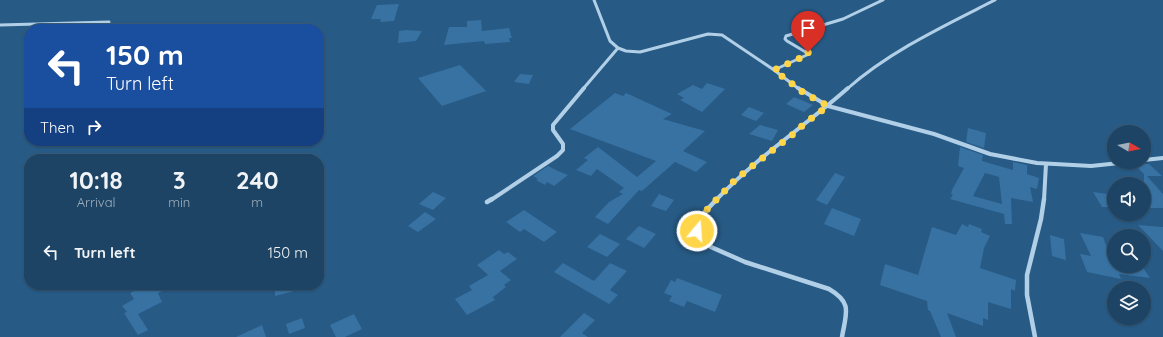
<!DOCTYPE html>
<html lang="en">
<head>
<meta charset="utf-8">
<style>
	body { margin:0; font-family:Quicksand,sans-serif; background:#2a4e6d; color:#f1f3f6; height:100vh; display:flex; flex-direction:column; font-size:15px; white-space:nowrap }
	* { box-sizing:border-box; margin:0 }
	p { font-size:13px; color:#a0b0bf }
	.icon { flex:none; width:22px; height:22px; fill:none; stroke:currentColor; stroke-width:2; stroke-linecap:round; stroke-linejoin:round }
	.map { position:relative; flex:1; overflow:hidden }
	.drawer { position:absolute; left:24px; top:154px; width:300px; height:136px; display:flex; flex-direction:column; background:#1d4464; border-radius:16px; box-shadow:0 1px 3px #0004,0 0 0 1px #3b5c78 }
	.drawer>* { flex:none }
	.banner { position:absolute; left:24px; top:24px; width:300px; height:122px; border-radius:16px; box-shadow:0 1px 3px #0004,0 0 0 1px #3b5c78; background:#1a4fa0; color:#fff; overflow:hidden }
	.needle { width:26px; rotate:99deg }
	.fabs { position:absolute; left:1107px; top:125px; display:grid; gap:8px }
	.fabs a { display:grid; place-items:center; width:44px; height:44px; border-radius:50%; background:#1d4464; box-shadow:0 1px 3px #0004,0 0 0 1px #3b5c78; font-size:20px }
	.pin { position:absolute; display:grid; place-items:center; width:34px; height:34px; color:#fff; margin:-41px -17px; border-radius:50% 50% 50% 0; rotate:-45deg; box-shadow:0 0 4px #0007 }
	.pin .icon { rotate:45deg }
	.me { position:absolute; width:44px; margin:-22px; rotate:18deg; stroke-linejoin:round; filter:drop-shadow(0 0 3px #0008) }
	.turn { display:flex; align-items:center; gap:14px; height:84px; padding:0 16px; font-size:18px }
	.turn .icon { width:52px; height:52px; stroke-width:2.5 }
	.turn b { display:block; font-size:28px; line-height:34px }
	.then { display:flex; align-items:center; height:38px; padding:0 16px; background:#0003; gap:8px; font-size:15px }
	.eta { display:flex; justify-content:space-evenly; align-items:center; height:68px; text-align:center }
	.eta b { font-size:24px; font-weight:700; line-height:28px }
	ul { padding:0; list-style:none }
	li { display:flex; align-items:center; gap:12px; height:60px; padding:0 16px }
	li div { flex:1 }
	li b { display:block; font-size:15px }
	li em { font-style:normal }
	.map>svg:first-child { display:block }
</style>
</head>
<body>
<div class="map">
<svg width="1163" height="337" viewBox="0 0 1163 337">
	<rect width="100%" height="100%" fill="#275a85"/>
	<!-- building -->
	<path fill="#3772a2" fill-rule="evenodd" d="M 399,4 L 394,21 L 380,22 L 381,19 L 371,19 L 377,5 Z
		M 481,20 L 482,31 L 509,28 L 512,38 L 509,38 L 510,42 L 485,44 L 484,41 L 444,45 L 449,27 L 467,27 L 467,21 Z
		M 399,31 L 406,30 L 422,31 L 416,41 L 398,43 Z
		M 460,65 L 486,91 L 442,106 L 418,78 Z
		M 520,74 L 533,75 L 529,84 L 514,82 Z
		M 707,83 L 725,89 L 702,112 L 680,100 L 684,98 L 677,94 L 693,85 L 702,89 Z
		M 615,93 L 623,96 L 626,93 L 672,114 L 663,119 L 705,131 L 683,151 L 707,162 L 696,172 L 675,162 L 642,191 L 639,190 L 608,224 L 595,217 L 609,202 L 623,194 L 619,192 L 624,188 L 597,169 L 591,176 L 576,170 L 588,160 L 584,158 L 598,147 L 637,177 L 656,161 L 570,129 Z
		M 794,97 L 813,105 L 804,112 L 786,104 Z
		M 749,107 L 764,113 L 756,121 L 741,115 Z
		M 760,125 L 778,130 L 772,141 L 749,134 Z
		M 968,128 L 986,133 L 984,148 L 966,142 Z
		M 960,147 L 983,155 L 982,161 L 1013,170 L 1013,162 L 1027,165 L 1027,174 L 1039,178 L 1037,189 L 1030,187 L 1033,202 L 1011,198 L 1012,224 L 1005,224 L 1004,214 L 950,199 L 953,195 L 951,194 L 952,190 L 964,168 L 958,166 ZM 985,173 L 999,177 L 1002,204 L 973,196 Z
		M 1134,164 L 1149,164 L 1162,176 L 1147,176 L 1163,194 L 1163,208 L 1144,208 L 1144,174 Z
		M 548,166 L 558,171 L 568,175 L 554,186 L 547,182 L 545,185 L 536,180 L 538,179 L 533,176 Z
		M 835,173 L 845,177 L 827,205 L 816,200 Z
		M 433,192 L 446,198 L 433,210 L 419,204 Z
		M 1093,192 L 1114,195 L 1114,207 L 1102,207 Z
		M 659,194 L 674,200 L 666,211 L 651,206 Z
		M 832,208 L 861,219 L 854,236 L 824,224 Z
		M 524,210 L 557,232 L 544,242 L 524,229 L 520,232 L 506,222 Z
		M 425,212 L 436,219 L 418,232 L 408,226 Z
		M 962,224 L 968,227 L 969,224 L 982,229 L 981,232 L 990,236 L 984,248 L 980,268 L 1016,280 L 1015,291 L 1011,289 L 1011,309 L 988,302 L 988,320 L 983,318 L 983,326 L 947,313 L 956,337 L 941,337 L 930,311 L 928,310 L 927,301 L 880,285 L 885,264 L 918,275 L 932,227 L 956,235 Z
		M 1138,225 L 1163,227 L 1163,251 Z
		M 639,226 L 656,234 L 644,248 L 626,239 Z
		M 1080,233 L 1103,237 L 1114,266 L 1142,266 L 1150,278 L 1119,274 L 1121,279 L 1087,272 L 1080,254 L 1091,256 Z
		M 600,234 L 620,244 L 607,257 L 587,247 Z
		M 1050,235 L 1064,239 L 1066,260 L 1052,256 Z
		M 499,250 L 504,254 L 508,252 L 517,259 L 500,271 L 511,280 L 504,285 L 506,287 L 493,297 L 495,300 L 467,315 L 455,299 L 472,290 L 469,286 L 488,275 L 477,265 Z
		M 563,263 L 594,281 L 610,263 L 627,271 L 610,290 L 618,295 L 609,304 L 554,272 Z
		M 677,278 L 722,295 L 715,312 L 687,301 L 684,307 L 669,301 L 672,296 L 664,293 L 671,280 L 675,282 Z
		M 146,285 L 175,285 L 158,293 L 162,302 L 138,314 L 148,330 L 138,335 L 124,313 L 127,312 L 122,306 L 134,299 L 130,293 Z
		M 275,285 L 305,285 L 306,288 L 275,296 Z
		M 584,313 L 595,320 L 582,333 L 588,337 L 560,337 Z
		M 354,314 L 362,329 L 345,337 L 336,337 L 330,325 Z
		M 302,318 L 305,328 L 289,334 L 286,324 Z
		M 262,325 L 266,337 L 236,337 Z"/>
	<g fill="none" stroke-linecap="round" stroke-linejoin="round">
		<!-- street-far2 -->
		<path stroke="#b1d0e8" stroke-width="3" d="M 594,0 L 610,41 L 618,48 L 626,51 L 640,52 L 708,34 L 722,35 L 774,70 L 799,89
			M 0,25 L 109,22
			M 774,70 L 809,54 L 787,41 L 785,39 L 786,36 L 843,19 L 883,0
			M 583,89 L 618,48
			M 847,89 C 890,51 944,26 995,0"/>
		<!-- street-far1 -->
		<path stroke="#b1d0e8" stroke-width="4" d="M 798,88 L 828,106 L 934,134 L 990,154 L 1037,163 L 1091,166 L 1129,162
			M 1144,160 L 1163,158
			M 491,200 L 557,156 L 563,150 L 563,144 L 553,130 L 553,125 L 584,88
			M 716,200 C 756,158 805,126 848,88
			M 1044,200 L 1046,164"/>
		<!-- street -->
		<path stroke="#b1d0e8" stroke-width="4.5" d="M 717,199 L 699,218 L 697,231 L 703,240 L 711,247 L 745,262 L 829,289 C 853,303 846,313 842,337
			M 487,202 L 492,199
			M 1035,337 L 1027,295 L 1027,275 L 1041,219 L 1044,199"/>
	</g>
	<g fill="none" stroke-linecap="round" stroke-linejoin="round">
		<!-- route -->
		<path stroke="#ffd54a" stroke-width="7" stroke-dasharray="0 12.6" d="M 697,231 L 699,218 L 736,179 L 792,135 L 804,124 L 828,106 L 804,93 L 774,70 L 809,54 L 808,52"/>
	</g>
</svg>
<div class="fabs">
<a><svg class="needle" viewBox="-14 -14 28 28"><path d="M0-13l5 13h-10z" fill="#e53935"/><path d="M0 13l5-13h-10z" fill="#a0b0bf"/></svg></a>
<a><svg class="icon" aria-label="sound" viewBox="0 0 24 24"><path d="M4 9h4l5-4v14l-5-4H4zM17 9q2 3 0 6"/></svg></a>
<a><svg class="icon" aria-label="search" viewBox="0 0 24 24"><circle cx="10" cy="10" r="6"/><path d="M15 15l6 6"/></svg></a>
<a><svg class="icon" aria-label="layers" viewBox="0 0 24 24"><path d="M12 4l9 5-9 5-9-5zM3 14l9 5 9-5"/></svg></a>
</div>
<div class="pin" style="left:808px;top:52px;background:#d93025"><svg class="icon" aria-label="arrive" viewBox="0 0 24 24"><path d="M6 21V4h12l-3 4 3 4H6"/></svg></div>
<svg class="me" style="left:697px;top:231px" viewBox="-20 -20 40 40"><circle r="17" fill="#ffd54a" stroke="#fff" stroke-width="3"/><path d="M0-11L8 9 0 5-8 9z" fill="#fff"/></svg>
<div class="banner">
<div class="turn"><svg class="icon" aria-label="left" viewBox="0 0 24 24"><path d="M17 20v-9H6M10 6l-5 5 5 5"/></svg><div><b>150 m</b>Turn left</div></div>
<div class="then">Then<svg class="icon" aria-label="right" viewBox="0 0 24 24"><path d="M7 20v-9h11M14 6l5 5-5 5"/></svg></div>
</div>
<section class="drawer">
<div class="eta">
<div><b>10:18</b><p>Arrival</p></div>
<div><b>3</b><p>min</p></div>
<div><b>240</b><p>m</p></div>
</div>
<ul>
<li><svg class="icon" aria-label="left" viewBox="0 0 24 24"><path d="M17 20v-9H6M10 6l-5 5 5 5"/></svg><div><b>Turn left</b></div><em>150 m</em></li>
</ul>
</section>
</div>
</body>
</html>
